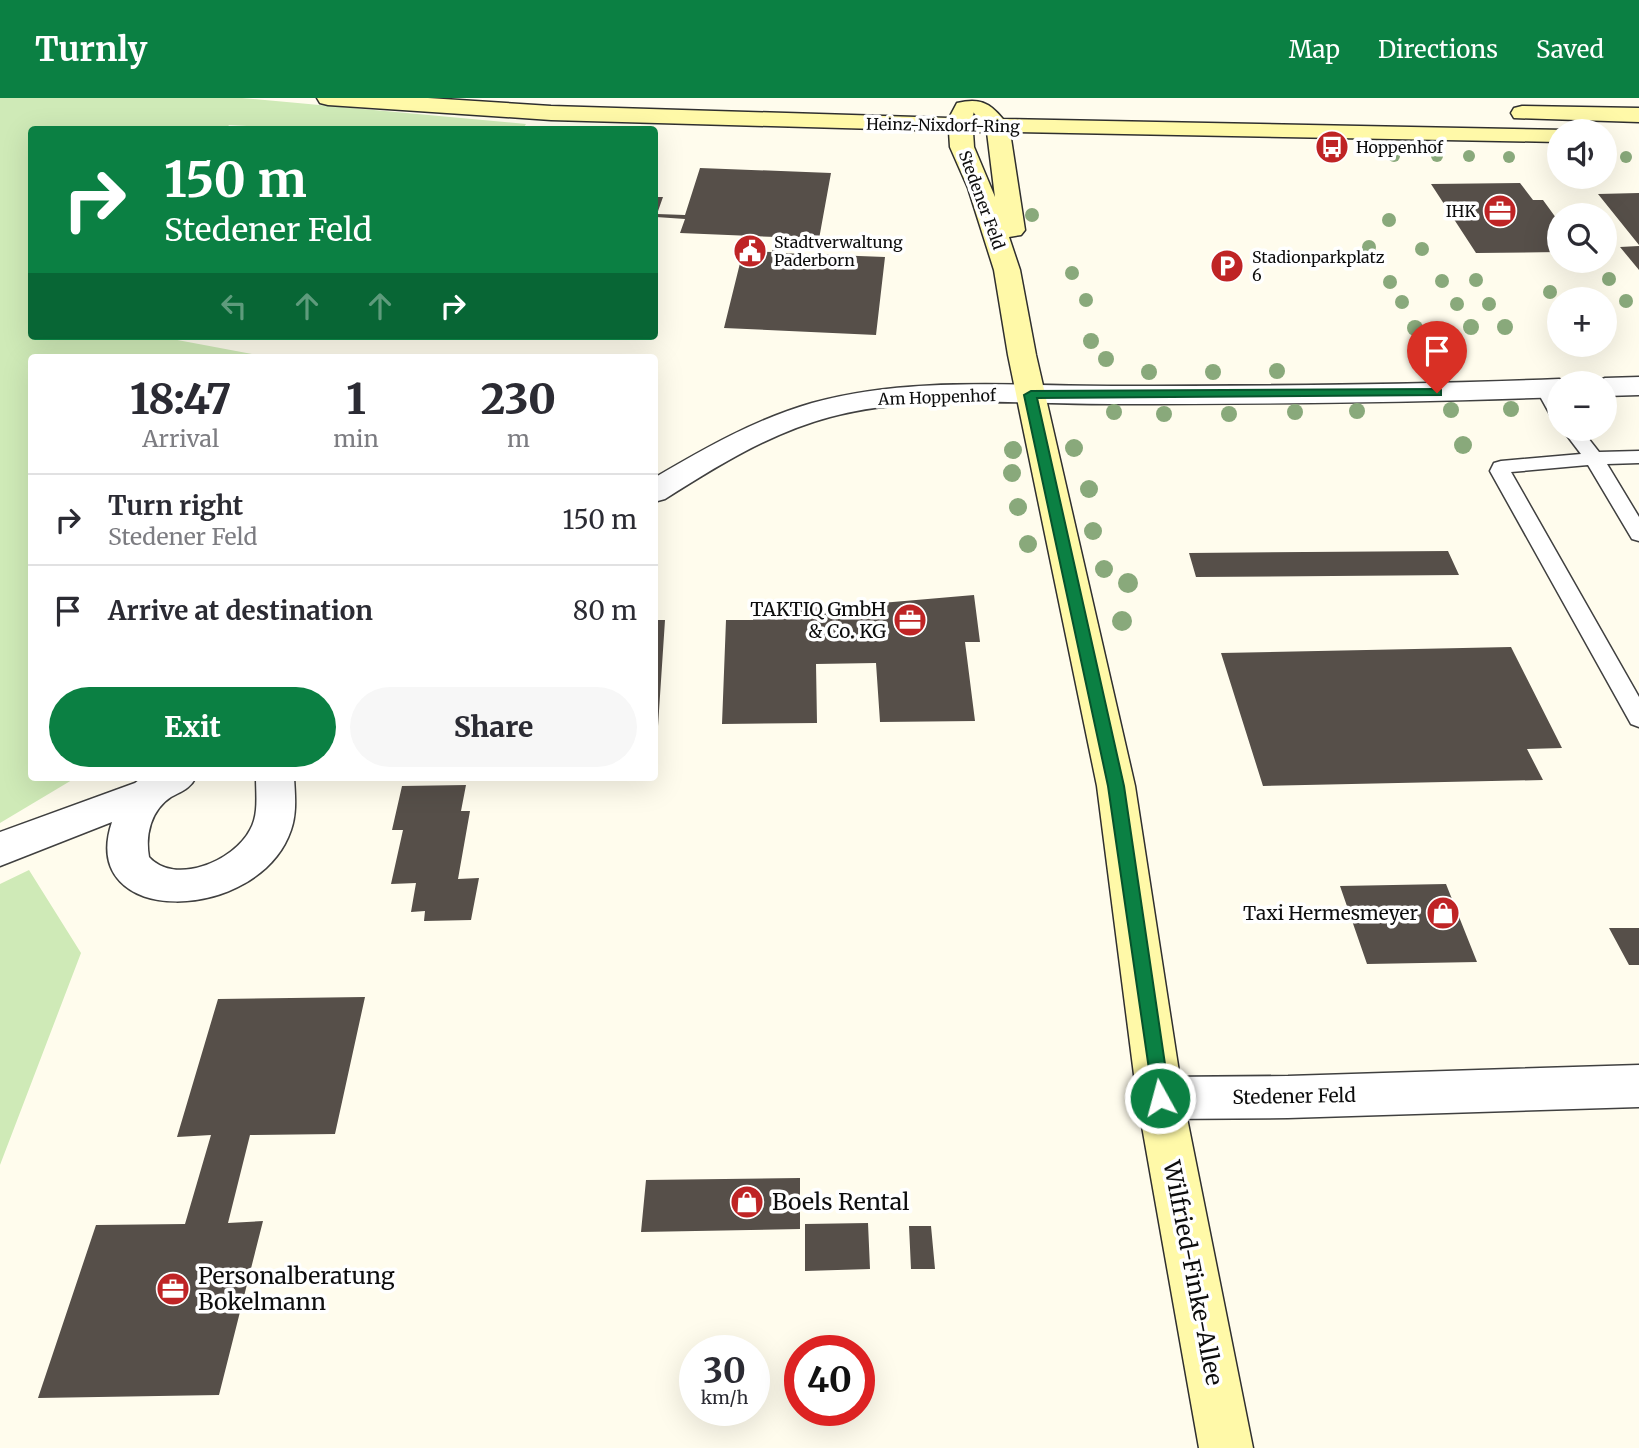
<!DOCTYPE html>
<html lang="en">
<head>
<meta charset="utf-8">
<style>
	body { margin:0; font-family:Merriweather,serif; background:#f7f7f7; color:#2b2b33; height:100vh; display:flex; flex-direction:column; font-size:26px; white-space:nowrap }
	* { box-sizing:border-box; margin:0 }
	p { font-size:23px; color:#7c7c81 }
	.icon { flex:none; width:38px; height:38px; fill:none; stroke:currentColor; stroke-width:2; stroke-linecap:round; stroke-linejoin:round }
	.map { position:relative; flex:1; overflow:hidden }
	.side { position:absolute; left:28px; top:256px; width:630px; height:427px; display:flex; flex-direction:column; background:#fff; border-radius:7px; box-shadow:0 7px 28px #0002 }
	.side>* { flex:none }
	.banner { position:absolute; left:28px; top:28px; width:630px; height:214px; border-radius:7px; box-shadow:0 7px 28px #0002; background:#0b8043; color:#fff; overflow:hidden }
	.fabs { position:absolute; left:1547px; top:21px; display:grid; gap:14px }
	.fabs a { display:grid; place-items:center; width:70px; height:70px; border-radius:50%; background:#fff; box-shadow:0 7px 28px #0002; font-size:35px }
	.speed { position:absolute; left:679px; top:1237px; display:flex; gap:14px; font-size:35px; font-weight:700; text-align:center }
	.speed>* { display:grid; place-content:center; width:91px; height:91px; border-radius:50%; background:#fff; box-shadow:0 7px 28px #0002; line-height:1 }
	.speed small { font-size:18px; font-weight:400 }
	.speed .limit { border:10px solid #d22; background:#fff; color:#111 }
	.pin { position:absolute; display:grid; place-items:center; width:60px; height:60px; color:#fff; margin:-72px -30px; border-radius:50% 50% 50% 0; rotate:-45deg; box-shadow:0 0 7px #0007 }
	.pin .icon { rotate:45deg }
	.me { position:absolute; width:77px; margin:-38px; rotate:353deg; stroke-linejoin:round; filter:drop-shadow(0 0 5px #0008) }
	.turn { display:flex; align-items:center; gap:24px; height:147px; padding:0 21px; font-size:32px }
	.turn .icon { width:91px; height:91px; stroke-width:2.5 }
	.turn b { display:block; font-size:49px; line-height:60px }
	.lanes { display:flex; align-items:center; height:66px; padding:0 21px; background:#0003; justify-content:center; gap:35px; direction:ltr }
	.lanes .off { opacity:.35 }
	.eta { display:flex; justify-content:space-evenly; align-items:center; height:119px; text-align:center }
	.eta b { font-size:42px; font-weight:800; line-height:49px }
	.action { display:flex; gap:14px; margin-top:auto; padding:14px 21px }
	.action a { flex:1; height:80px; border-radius:42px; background:#0b8043; color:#fff; font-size:28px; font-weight:800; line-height:80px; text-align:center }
	.action a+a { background:#f7f7f7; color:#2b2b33 }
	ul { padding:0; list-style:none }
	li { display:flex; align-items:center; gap:21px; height:91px; padding:0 21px; border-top:2px solid #e1e1e2 }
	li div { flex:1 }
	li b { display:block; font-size:26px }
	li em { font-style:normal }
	header { display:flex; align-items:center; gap:42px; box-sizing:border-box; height:98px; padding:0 35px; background:#0b8043; color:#fff }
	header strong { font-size:33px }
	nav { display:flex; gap:38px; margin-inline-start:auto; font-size:24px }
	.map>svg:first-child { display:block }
</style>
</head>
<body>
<header>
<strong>Turnly</strong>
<nav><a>Map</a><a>Directions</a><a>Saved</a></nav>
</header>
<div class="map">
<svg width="1639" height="1350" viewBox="0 0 1639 1350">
	<rect width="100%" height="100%" fill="#fffced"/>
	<!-- green -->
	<path fill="#cfeab7" d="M 0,0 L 242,0 L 526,26 L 522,32 L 323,32 L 229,27 L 225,32 L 32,32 L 32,238 L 156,238 L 268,259 L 32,259 L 32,679 L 77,679 L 0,725 Z
		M 29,772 L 81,855 L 0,1067 L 0,786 Z"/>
	<!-- building -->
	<path fill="#564f49" d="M 700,70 L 831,75 L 819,141 L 784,140 L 780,155 L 885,159 L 876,237 L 724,230 L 743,153 L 772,154 L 776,139 L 680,135 L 685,121 L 656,119 L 654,123 L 654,99 L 663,99 L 657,116 L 685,117 Z
		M 1520,85 L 1533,102 L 1543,102 L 1559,124 L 1559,154 L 1476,155 L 1431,86 Z
		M 1639,95 L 1639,147 L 1598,96 Z
		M 1639,148 L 1639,172 L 1620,149 Z
		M 1448,453 L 1459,477 L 1196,479 L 1189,455 Z
		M 974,497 L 980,544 L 965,544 L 975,623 L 880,624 L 876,565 L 816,566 L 817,625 L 722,626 L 726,522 L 753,522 L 753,503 L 858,509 L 858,507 Z
		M 654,522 L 665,522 L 658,628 L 654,628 Z
		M 1511,549 L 1562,650 L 1527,651 L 1543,682 L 1263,688 L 1221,555 Z
		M 466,687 L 461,713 L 470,713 L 458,781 L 479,780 L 471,822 L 424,823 L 425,813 L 411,814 L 416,785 L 391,786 L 403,732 L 392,732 L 402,688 Z
		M 1446,786 L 1477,864 L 1367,866 L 1340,788 Z
		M 1609,830 L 1639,830 L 1639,867 L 1629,867 Z
		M 365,899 L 335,1036 L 250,1037 L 228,1125 L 263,1123 L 219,1297 L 38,1300 L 96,1127 L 185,1126 L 211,1037 L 177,1039 L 218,901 Z
		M 800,1080 L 800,1131 L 641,1134 L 646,1082 Z
		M 868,1125 L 870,1171 L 805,1173 L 805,1126 Z
		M 909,1128 L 931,1128 L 935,1171 L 911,1171 Z"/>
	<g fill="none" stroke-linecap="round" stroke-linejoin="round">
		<defs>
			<path id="lane" d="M 1545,285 L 1552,287 L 1559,300 L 1559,322 L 1552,320 L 1536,291 Z
				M 1562,331 L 1581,331 L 1599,354 L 1639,353 L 1639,365 L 1607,366 L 1639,419 L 1639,443 L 1632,441 L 1588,367 L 1511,374 L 1639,599 L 1639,629 L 1631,626 L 1490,373 L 1494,365 L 1501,363 L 1581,356 Z"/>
			<path id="street" d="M 1639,279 L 1639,297 L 1605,298 L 1605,285 L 1593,285 L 1605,280 Z
				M 1559,281 L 1570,285 L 1559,285 L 1559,299 C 1409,305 1260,306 1110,306 C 1022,306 915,296 830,319 C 770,335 717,368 665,401 L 654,404 L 654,380 C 705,350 756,321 812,305 C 909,278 1014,288 1113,288 C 1262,288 1410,287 1559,281 Z
				M 143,679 L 196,679 C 190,691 182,693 171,699 C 151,712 145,737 149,759 C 175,788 234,763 250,732 C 259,717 256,696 256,679 L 294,679 C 295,697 297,715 291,732 C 259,826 76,831 112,724 L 0,768 L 0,734 L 135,685 Z
				M 1639,967 L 1639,1009 L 1288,1020 L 1160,1021 L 1144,1015 L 1137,1000 L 1144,985 L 1160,979 L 1288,978 Z"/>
			<path id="secondary" d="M 317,0 L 428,0 L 551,8 L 949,20 L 957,5 C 979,0 989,4 1003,21 L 1567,32 L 1559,33 L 1559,44 L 1010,34 L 1025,132 L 1021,137 L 1009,139 L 1020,172 L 1036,257 L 1135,688 L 1183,1000 L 1253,1350 L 1199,1350 L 1137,1000 L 1097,688 L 1008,257 L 994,172 L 968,90 L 950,49 L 949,33 L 551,22 L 328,7 L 320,5 ZM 974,14 L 974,15 L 978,20 L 972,20 ZM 973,34 L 987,34 L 995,99 L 974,49 Z
				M 1522,8 L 1639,10 L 1639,24 L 1514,20 L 1511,15 L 1514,10 Z"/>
		</defs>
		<!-- lane casing -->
		<use href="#lane" stroke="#404040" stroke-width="3"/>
		<!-- street casing -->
		<use href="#street" stroke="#404040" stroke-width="3"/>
		<!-- secondary casing -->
		<use href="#secondary" stroke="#2f2f2f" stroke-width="3"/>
		<!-- lane -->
		<use href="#lane" fill="#fff" fill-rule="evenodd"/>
		<!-- street -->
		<use href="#street" fill="#fff" fill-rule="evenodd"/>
		<!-- secondary -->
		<use href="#secondary" fill="#fff9a8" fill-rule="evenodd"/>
	</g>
	<!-- trees -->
	<g fill="#89a97b">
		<circle cx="1394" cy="58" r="6"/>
		<circle cx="1437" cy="58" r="6"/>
		<circle cx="1469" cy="58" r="6"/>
		<circle cx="1509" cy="59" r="6"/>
		<circle cx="1626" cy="59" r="6"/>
		<circle cx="1032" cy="117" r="7"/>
		<circle cx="1389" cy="122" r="7"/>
		<circle cx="1369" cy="149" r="7"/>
		<circle cx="1422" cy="151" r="7"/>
		<circle cx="1072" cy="175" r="7"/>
		<circle cx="1609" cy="181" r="7"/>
		<circle cx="1476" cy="182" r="7"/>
		<circle cx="1442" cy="183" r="7"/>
		<circle cx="1390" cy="184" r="7"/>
		<circle cx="1550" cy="194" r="7"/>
		<circle cx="1086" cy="202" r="7"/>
		<circle cx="1626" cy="203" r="7"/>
		<circle cx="1402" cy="204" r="7"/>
		<circle cx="1457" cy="206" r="7"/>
		<circle cx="1489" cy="206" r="7"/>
		<circle cx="1471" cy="229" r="8"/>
		<circle cx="1505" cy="229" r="8"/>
		<circle cx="1415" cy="230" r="8"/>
		<circle cx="1091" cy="243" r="8"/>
		<circle cx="1106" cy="261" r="8"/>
		<circle cx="1277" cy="273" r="8"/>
		<circle cx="1149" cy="274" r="8"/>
		<circle cx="1213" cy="274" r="8"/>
		<circle cx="1511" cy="311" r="8"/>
		<circle cx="1451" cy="312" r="8"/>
		<circle cx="1357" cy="313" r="8"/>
		<circle cx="1114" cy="314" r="8"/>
		<circle cx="1295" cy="314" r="8"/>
		<circle cx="1164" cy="316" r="8"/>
		<circle cx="1229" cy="316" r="8"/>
		<circle cx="1463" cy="347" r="9"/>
		<circle cx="1074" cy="350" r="9"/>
		<circle cx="1013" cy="352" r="9"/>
		<circle cx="1012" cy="375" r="9"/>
		<circle cx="1089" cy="391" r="9"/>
		<circle cx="1018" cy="409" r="9"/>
		<circle cx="1093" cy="433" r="9"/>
		<circle cx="1028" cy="446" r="9"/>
		<circle cx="1104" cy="471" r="9"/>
		<circle cx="1128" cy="485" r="10"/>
		<circle cx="1122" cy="523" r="10"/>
	</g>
	<!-- route -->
	<path fill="#0b8043" stroke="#07532c" stroke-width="2" d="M 1437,291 L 1441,292 L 1441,297 L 1037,300 L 1124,688 L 1170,1000 L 1167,1006 L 1160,1008 L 1154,1006 L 1108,688 L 1024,297 L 1031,293 Z"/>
	<!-- icons -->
	<defs>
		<symbol id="bus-disc" viewBox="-11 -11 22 22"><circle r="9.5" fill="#bf2425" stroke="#fff"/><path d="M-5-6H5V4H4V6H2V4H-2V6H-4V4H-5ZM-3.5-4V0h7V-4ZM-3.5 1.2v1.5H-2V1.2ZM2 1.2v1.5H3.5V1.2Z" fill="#fff"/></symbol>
		<symbol id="office-disc" viewBox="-11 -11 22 22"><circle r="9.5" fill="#bf2425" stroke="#fff"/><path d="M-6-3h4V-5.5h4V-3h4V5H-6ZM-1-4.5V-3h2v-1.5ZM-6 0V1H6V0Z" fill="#fff"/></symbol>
		<symbol id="civic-disc" viewBox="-11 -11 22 22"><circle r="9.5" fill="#bf2425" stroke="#fff"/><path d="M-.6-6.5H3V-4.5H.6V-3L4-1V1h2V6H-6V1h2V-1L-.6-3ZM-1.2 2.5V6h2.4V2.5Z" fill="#fff"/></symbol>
		<symbol id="parking-disc" viewBox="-11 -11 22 22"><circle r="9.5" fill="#bf2425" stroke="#fff"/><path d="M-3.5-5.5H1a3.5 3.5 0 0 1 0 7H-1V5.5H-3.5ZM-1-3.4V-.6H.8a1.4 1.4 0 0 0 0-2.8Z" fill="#fff"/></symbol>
		<symbol id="shop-disc" viewBox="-11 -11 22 22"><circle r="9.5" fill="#bf2425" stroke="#fff"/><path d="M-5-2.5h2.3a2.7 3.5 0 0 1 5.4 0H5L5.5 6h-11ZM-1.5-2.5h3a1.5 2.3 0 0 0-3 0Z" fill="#fff"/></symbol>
	</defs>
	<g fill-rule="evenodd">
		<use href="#bus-disc" x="1313" y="30" width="38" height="38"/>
		<use href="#office-disc" x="1481" y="94" width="38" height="38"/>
		<use href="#civic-disc" x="731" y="134" width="38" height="38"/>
		<use href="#parking-disc" x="1208" y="149" width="38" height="38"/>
		<use href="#office-disc" x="891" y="503" width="38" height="38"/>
		<use href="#shop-disc" x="1424" y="796" width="38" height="38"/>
		<use href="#shop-disc" x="728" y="1085" width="38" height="38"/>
		<use href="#office-disc" x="154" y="1172" width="38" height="38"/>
	</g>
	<g text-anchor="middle" stroke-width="7" stroke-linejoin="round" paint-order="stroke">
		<!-- far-street labels -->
		<g font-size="16" fill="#0d0d0d" stroke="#fff">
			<text transform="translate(943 27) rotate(1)" y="6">Heinz-Nixdorf-Ring</text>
			<text transform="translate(982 102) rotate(70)" y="6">Stedener Feld</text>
			<text transform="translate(937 299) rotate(-2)" y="6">Am Hoppenhof</text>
		</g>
		<!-- far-poi labels -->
		<g font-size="16" fill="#0d0d0d" stroke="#fff" text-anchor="start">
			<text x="1356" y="55">Hoppenhof</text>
			<text x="1476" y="119" text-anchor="end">IHK</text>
			<text x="774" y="150">Stadtverwaltung<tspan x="774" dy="18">Paderborn</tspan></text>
			<text x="1252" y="165">Stadionparkplatz<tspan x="1252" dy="18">6</tspan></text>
		</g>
		<!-- poi labels -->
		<g font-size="19" fill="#0d0d0d" stroke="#fff" text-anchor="end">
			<text x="886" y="518">TAKTIQ GmbH<tspan x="886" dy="22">&amp; Co. KG</tspan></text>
			<text x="1418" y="822">Taxi Hermesmeyer</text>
		</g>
		<!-- street labels -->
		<g font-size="19" fill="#0d0d0d" stroke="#fff">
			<text transform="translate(1294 998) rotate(-1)" y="7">Stedener Feld</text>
		</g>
		<!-- near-poi labels -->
		<g font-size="23" fill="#0d0d0d" stroke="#fff" text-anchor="start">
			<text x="772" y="1112">Boels Rental</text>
			<text x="198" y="1186">Personalberatung<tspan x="198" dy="26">Bokelmann</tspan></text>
		</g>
		<!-- near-street labels -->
		<g font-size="23" fill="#0d0d0d" stroke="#fff">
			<text transform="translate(1193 1175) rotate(79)" y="8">Wilfried-Finke-Allee</text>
		</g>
	</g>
</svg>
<div class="fabs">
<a><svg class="icon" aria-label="sound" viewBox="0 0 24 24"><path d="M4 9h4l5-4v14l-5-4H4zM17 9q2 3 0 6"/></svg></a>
<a><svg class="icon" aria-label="search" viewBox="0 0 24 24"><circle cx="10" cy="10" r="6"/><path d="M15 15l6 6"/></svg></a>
<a>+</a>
<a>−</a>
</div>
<div class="speed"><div>30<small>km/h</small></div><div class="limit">40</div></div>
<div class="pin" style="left:1437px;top:295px;background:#d93025"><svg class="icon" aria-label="arrive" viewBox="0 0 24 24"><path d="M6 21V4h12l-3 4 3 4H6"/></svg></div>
<svg class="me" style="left:1160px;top:1000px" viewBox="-20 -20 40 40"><circle r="17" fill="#0b8043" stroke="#fff" stroke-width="3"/><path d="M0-11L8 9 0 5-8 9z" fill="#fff"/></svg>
<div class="banner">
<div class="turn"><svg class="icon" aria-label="right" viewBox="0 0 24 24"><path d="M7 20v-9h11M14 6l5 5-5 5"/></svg><div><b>150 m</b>Stedener Feld</div></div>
<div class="lanes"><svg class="icon off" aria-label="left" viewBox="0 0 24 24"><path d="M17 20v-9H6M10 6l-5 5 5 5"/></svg><svg class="icon off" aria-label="ahead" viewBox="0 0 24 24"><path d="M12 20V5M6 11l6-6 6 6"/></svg><svg class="icon off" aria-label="ahead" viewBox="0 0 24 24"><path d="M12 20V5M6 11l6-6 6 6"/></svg><svg class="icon" aria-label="right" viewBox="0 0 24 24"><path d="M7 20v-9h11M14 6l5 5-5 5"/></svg></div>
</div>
<section class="side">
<div class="eta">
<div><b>18:47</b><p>Arrival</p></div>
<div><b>1</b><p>min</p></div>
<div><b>230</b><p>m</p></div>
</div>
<ul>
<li><svg class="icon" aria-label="right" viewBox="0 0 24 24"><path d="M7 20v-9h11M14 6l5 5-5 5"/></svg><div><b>Turn right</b><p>Stedener Feld</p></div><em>150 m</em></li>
<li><svg class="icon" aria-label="arrive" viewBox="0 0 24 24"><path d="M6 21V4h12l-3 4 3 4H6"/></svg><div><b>Arrive at destination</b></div><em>80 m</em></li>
</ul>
<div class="action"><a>Exit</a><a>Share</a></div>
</section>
</div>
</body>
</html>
